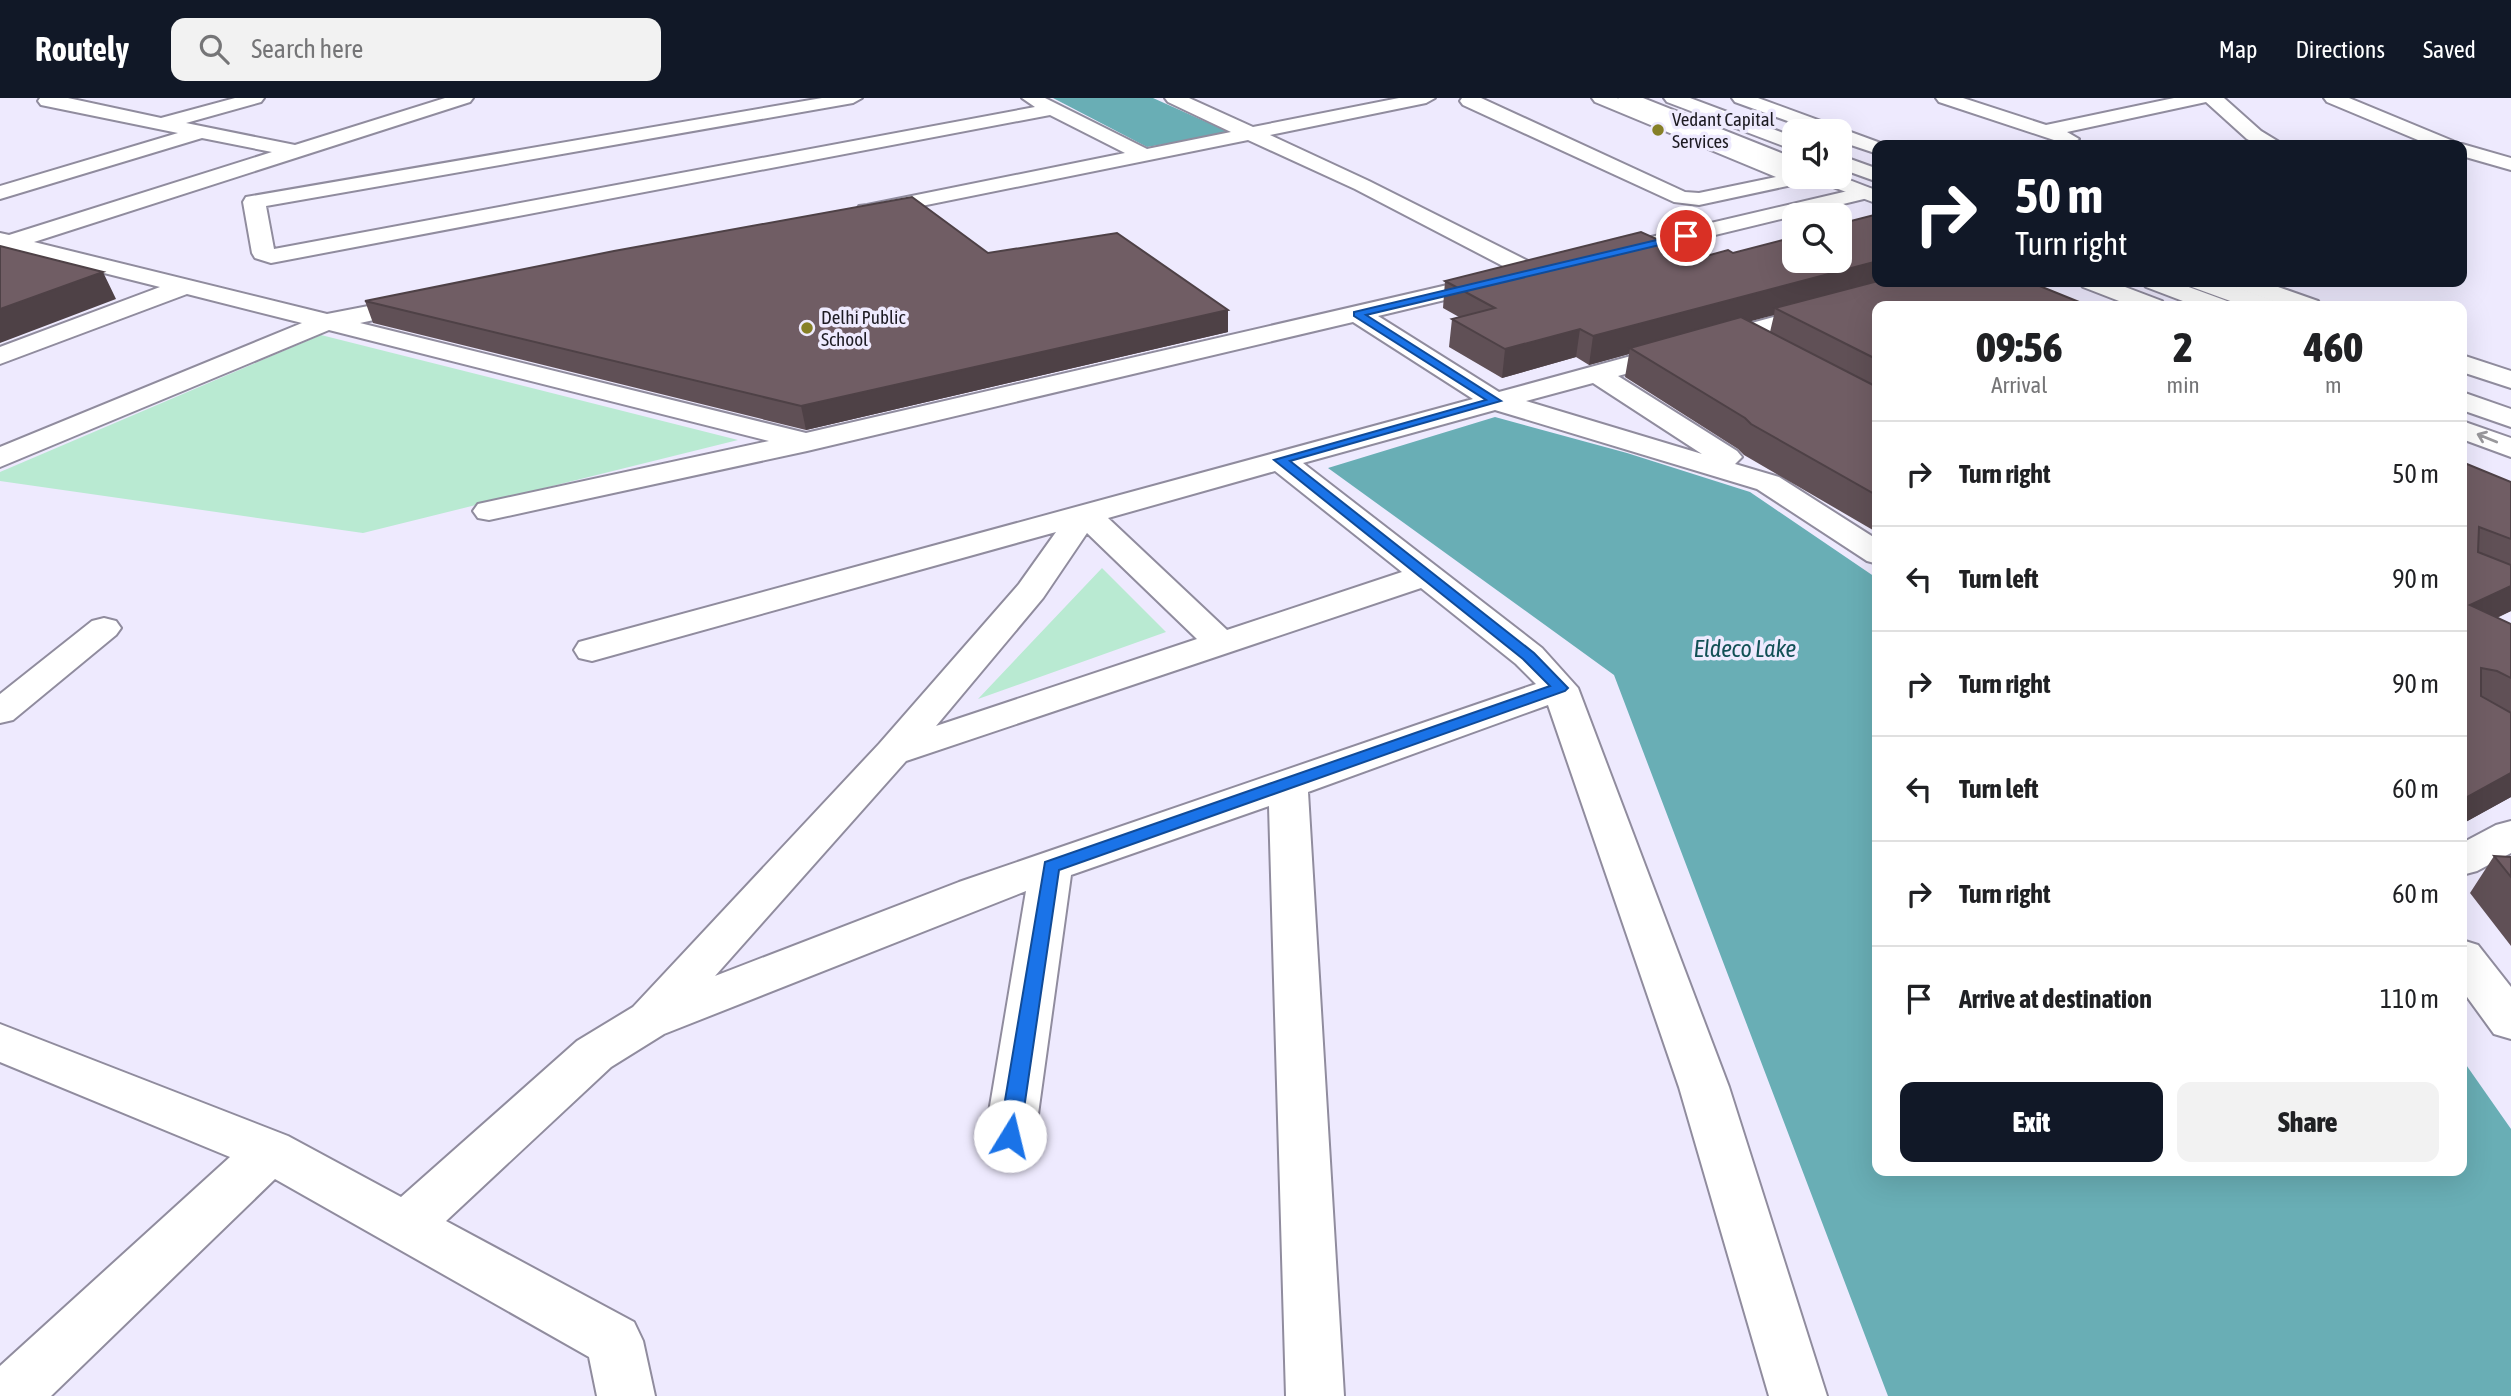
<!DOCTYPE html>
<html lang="en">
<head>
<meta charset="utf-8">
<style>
	body { margin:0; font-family:"Asap Condensed",sans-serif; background:#f2f2f2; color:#202124; height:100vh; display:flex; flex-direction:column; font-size:26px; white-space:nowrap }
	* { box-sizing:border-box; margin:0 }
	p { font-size:23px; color:#757577 }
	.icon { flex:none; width:38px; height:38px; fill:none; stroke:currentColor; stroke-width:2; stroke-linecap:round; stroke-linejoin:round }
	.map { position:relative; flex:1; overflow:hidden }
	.side { position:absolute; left:1872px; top:203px; width:595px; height:875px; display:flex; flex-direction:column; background:#fff; border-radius:14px; box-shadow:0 7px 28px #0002 }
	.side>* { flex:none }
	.top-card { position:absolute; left:1872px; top:42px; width:595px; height:147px; border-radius:14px; box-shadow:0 7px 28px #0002; background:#111827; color:#fff; overflow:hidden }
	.tools { position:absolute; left:1782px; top:21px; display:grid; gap:14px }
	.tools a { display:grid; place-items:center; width:70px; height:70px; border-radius:14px; background:#fff; box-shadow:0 7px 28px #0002; font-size:35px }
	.pin { position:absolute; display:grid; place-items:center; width:60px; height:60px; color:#fff; margin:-30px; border:4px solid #fff; border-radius:50%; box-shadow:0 2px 7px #0007 }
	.me { position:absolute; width:77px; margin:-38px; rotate:9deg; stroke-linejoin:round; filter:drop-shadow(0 0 5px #0008) }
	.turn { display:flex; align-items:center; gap:24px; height:147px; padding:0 28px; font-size:32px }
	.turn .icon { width:91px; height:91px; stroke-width:2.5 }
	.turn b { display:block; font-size:49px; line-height:60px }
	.eta { display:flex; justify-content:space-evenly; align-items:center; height:119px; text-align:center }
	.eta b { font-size:42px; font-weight:800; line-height:49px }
	.button { display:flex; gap:14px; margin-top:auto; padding:14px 28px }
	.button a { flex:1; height:80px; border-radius:14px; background:#111827; color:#fff; font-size:28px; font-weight:800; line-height:80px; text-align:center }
	.button a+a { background:#f2f2f2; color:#202124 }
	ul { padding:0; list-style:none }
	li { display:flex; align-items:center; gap:21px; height:105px; padding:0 28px; border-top:2px solid #e0e0e0 }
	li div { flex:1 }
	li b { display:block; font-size:26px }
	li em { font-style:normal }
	header { display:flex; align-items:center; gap:42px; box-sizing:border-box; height:98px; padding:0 35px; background:#111827; color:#fff }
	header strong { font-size:33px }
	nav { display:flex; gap:38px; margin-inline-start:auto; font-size:24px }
	.search { width:490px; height:63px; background:#f2f2f2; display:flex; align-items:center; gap:18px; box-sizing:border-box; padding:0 24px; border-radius:14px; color:#757577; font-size:26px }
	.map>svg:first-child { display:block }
</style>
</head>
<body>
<header>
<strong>Routely</strong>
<div class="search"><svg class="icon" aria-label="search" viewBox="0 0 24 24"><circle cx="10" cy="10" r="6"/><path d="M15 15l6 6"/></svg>Search here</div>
<nav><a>Map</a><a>Directions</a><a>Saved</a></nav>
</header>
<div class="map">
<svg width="2511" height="1298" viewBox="0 0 2511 1298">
	<rect width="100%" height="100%" fill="#eeeafe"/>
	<!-- green -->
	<path fill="#b9ead2" d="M 321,237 L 738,342 L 363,435 L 0,383 L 0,374 Z
		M 1102,470 L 1166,534 L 978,601 Z"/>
	<!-- water -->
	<path fill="#69aeb5" d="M 1053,0 L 1153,0 L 1231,35 L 1147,49 Z
		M 1495,319 L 1627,355 L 1750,394 L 1878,481 L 1878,1073 L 2462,1073 L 2462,961 L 2511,1031 L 2511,1298 L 1888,1298 L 1614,577 L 1328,370 Z"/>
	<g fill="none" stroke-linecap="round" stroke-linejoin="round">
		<defs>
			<path id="minor" d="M 40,0 L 68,0 L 161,20 L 235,0 L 264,0 L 261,4 L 186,25 L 295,47 L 445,0 L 473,0 L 470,4 L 34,144 L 327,216 L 420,198 L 429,200 L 432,205 L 429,210 L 360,225 L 806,335 L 1495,176 L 1503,178 L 1507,183 L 1503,188 L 1378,218 L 1499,294 L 1814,208 L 1823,206 L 1832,208 L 1835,213 L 1832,218 L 1618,278 L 1737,353 L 1742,359 L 1735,366 L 1779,379 L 1878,442 L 1878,466 L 1867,463 L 1757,391 L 1495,312 L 1303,365 L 1542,550 L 1578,590 L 1729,989 L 1827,1298 L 1769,1298 L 1679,989 L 1548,607 L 1308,694 L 1344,1298 L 1286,1298 L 1269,708 L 1071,777 L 1035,1038 L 1028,1053 L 1010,1059 L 992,1053 L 985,1038 L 1026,793 L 664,936 L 611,969 L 446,1123 L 634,1224 L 643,1243 L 655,1298 L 597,1298 L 589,1259 L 275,1081 L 51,1298 L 0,1298 L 0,1268 L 230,1059 L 0,964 L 0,926 L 288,1038 L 401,1099 L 577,943 L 633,909 L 879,646 L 1019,486 L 1056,434 L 592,563 L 579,560 L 574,552 L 579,544 L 1473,301 L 1353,224 L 807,353 L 489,422 L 478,420 L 473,413 L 478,406 L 769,343 L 329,232 L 0,369 L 0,349 L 302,225 L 187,196 L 0,266 L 0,249 L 160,189 L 0,149 L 0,135 L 9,137 L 272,54 L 202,40 L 0,101 L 0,88 L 178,35 L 41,7 L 38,3 ZM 1593,285 L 1702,356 L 1526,303 ZM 1275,373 L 1402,474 L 1227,532 L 1108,420 ZM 1087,435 L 1197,541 L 936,628 L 1043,500 ZM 1421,490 L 1516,566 L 1536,586 L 959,784 L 715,878 L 906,663 Z
				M 822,0 L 862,0 L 853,5 L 266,108 L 274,151 L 1035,9 L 1022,0 L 1045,0 L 1147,51 L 1231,34 L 1168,4 L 1165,0 L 1189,0 L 1253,29 L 1399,0 L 1435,0 L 1426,5 L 1270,37 L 1369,83 L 1540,169 L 1544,174 L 1540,179 L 1524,179 L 1355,91 L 1248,42 L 867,119 L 859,118 L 856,113 L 859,108 L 867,107 L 1125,55 L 1050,17 L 271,165 L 255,160 L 252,155 L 243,104 L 246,99 Z
				M 1462,0 L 1481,0 L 1685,94 L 1699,95 L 1776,79 L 1595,4 L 1592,0 L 1617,0 L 1794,69 L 1795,83 L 1792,87 L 1699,107 L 1674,104 L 1463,7 L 1460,3 Z
				M 1936,0 L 1963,0 L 2046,27 L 2174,0 L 2224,0 L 2261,33 L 2284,47 L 2259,47 L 2247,41 L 2206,4 L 2067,34 L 2079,41 L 2069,47 L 1939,4 Z
				M 2324,0 L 2349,0 L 2453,43 L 2456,47 L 2430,47 L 2327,4 Z
				M 2462,46 L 2511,60 L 2511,72 L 2462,58 L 2462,47 L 2457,47 Z
				M 1865,89 L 1872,91 L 1876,95 L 1872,99 L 1612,162 L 1604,160 L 1601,155 L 1604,150 Z
				M 104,520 L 116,523 L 121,530 L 116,537 L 13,622 L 0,625 L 0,596 L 92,523 Z
				M 2511,723 L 2511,755 L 2477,773 L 2462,777 L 2462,745 L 2496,727 Z
				M 2462,842 L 2478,847 L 2511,889 L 2511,941 L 2494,936 L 2462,892 Z"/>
			<path id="tertiary" d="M 1618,0 L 1643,0 L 1794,60 L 1794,73 L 1621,4 Z
				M 1732,0 L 1758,0 L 1886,47 L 1878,47 L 1878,56 L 1839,43 L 1839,33 L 1815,33 L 1735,4 Z
				M 1839,78 L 1878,93 L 1878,106 L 1817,83 L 1814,79 Z
				M 2079,184 L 2112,184 L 2162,203 L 2165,208 L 2132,208 L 2083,189 Z
				M 2230,184 L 2264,184 L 2318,203 L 2321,208 L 2287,208 L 2234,189 Z
				M 2462,257 L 2511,273 L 2511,290 L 2462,274 Z
				M 2462,323 L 2511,340 L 2511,359 L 2462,341 Z"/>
			<path id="trunk" d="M 1664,0 L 1690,0 L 1794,39 L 1794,52 L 1667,4 Z
				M 1839,57 L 1878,71 L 1878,84 L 1839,70 Z
				M 2142,184 L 2175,184 L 2227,203 L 2230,208 L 2196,208 L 2146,189 Z
				M 2188,184 L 2222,184 L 2275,203 L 2278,208 L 2244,208 L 2192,189 Z
				M 2462,294 L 2511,311 L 2511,329 L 2462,312 Z"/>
		</defs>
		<!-- minor casing -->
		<use href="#minor" stroke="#908c9e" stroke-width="4"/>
		<!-- tertiary casing -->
		<use href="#tertiary" stroke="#908c9e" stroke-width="4"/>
		<!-- trunk casing -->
		<use href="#trunk" stroke="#908c9e" stroke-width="4"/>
		<!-- minor -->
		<use href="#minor" fill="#fff" fill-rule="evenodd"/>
		<!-- tertiary -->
		<use href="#tertiary" fill="#fff" fill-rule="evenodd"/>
		<!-- trunk -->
		<use href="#trunk" fill="#fff" fill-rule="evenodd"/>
	</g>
	<!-- wall -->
	<path fill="#605056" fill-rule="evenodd" d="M 988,155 L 1228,234 L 806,332 L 373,225 L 365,203 Z
		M 1699,160 L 1878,208 L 1878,435 L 1744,357 L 1738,351 L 1625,279 L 1629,256 L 1589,267 L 1576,259 L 1502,280 L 1449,249 L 1452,221 L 1459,219 L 1443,210 L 1445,183 ZM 1774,217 L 1770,234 L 1749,223 L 1764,219 Z
		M 2462,364 L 2511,384 L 2511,513 L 2497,520 L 2511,526 L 2511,699 L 2462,726 Z
		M 2494,758 L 2511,759 L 2511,848 L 2470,795 Z"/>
	<!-- shaded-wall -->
	<path fill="#4e4146" d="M 1878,163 L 1878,184 L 1775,210 L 1774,217 L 1637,254 L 1630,250 L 1629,256 L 1589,267 L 1593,238 Z
		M 103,174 L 116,201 L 0,245 L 0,211 Z
		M 1228,212 L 1228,234 L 806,332 L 801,308 Z
		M 1580,231 L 1576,259 L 1502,280 L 1505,251 Z
		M 2511,488 L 2511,513 L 2462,535 L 2470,507 Z
		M 2511,675 L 2511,699 L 2462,726 L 2462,702 Z"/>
	<!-- building -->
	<path fill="#705d64" stroke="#4e4146" stroke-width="2" d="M 912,99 L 988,155 L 1117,135 L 1228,212 L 801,308 L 365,203 L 614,153 Z
		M 1878,116 L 1878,163 L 1593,238 L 1580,231 L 1505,251 L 1452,221 L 1495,210 L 1445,183 L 1641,134 L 1699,160 L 1728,152 L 1733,155 L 1794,139 L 1794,163 L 1839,163 L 1839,126 Z
		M 0,148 L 103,174 L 0,211 Z
		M 1878,183 L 1878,184 L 2030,184 L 2089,208 L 1878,208 L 1878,262 L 1775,210 Z
		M 1741,219 L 1875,288 L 1878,289 L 1878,398 L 1751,326 L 1745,320 L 1630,250 Z
		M 2462,364 L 2511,384 L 2511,441 L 2479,429 L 2478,454 L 2511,467 L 2511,488 L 2470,507 L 2511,526 L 2511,580 L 2497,573 L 2481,570 L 2481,598 L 2511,615 L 2511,675 L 2462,702 Z
		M 2494,758 L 2511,759 L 2511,779 Z"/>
	<!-- one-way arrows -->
	<defs><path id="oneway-shaft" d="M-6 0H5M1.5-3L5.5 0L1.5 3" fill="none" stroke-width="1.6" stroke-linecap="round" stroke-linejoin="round" transform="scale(1.75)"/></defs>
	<use stroke="#99989c" href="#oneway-shaft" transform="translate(2487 340) rotate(-158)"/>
	<!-- route -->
	<path fill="#1a73e8" stroke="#114b97" stroke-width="2" d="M 1686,135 L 1689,136 L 1689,140 L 1366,217 L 1501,303 L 1290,363 L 1534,555 L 1568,590 L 1565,593 L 1059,772 L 1020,1038 L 1017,1044 L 1010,1047 L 1002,1044 L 999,1038 L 1045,764 L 1550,588 L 1523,561 L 1274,362 L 1486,302 L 1354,218 L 1354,214 Z"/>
	<!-- markers -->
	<g fill="#868027" stroke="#eeeafe" stroke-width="2.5">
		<circle cx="1658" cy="32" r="7"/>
		<circle cx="807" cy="230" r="7"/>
	</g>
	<g text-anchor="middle" stroke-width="7" stroke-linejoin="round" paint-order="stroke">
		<!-- far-poi labels -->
		<g font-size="19" fill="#1d1b22" stroke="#eeeafe" text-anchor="start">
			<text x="1672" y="28">Vedant Capital<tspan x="1672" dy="22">Services</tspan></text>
			<text x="821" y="226">Delhi Public<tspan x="821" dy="22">School</tspan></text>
		</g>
		<!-- water labels -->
		<g font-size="24" font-style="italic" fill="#125055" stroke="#eeeafe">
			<text x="1745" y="559">Eldeco Lake</text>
		</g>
	</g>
</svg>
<div class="tools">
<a><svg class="icon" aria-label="sound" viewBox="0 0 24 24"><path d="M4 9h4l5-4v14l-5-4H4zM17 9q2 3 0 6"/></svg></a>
<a><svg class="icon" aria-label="search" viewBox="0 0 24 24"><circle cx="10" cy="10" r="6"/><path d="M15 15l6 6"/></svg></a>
</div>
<div class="pin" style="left:1686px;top:138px;background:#d93025"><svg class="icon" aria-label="arrive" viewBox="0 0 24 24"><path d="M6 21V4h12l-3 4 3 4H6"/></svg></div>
<svg class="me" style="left:1010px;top:1038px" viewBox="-20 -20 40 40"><circle r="19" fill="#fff"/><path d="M0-13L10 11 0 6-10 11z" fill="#1a73e8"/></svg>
<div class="top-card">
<div class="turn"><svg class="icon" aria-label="right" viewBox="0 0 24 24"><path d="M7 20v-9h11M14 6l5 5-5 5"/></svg><div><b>50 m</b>Turn right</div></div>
</div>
<section class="side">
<div class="eta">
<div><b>09:56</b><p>Arrival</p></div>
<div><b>2</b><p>min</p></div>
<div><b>460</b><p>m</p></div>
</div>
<ul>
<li><svg class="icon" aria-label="right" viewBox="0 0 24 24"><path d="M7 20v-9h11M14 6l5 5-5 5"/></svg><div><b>Turn right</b></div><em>50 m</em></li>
<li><svg class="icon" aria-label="left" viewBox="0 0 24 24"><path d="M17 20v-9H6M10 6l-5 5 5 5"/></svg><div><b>Turn left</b></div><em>90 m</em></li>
<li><svg class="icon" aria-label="right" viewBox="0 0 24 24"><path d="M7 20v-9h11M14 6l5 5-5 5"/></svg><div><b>Turn right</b></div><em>90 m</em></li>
<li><svg class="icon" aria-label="left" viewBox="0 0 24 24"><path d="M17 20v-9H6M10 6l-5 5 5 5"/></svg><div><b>Turn left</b></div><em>60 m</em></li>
<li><svg class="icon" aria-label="right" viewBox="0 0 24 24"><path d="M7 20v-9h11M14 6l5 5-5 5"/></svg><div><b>Turn right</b></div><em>60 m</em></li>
<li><svg class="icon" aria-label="arrive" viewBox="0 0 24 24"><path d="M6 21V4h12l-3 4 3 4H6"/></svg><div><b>Arrive at destination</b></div><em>110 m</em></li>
</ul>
<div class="button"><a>Exit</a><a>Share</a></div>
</section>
</div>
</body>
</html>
